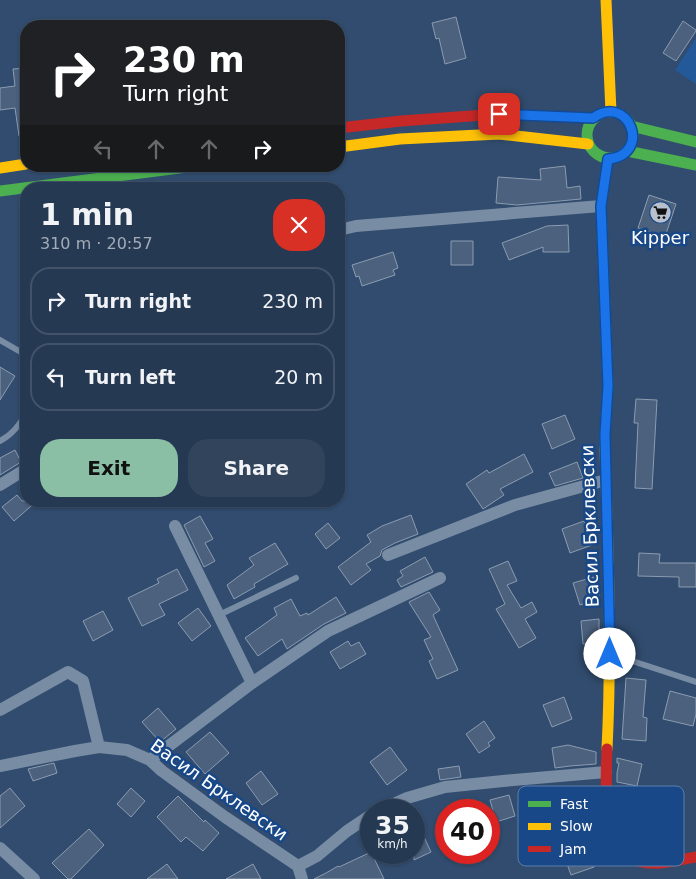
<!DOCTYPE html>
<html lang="en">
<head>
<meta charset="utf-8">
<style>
	body { margin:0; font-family:"DejaVu Sans",sans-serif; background:#31445c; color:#f1f3f6; height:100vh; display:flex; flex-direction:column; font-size:19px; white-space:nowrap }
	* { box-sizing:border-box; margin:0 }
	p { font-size:16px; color:#a3acb8 }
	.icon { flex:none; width:28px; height:28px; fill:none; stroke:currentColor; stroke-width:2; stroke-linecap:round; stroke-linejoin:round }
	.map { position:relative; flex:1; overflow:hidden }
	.side { position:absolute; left:20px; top:182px; width:325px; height:325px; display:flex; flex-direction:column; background:#253952; border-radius:20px; box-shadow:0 1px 4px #0004,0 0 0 1px #425369 }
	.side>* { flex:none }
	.hud { position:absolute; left:20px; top:20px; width:325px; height:152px; border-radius:20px; box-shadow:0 1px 4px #0004,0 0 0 1px #425369; background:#202124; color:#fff; overflow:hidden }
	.speed { position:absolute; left:360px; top:799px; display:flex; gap:10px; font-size:25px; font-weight:700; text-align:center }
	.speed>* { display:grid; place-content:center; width:65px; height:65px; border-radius:50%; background:#253952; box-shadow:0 1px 4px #0004,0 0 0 1px #425369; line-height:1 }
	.speed small { font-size:12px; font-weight:400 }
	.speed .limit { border:8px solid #d22; background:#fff; color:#111 }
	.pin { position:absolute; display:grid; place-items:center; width:42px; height:42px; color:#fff; margin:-21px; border-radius:10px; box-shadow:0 2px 8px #0006 }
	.me { position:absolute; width:55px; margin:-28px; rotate:0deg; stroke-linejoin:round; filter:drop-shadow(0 0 4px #0008) }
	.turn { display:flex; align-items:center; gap:18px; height:105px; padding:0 20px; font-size:22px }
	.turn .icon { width:65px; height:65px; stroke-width:2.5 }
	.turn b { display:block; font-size:35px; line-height:42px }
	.lanes { display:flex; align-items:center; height:48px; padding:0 20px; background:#0003; justify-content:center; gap:25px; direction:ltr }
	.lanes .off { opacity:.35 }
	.round { display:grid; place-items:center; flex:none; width:52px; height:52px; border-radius:20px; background:#31445c }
	.overview { display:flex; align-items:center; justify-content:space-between; height:85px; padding:0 20px }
	h1 { font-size:30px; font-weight:600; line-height:38px }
	.primary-button { display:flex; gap:10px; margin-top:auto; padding:10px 20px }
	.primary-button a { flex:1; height:58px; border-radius:20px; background:#8abfa5; color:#111; font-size:20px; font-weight:600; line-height:58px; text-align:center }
	.primary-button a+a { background:#31445c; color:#f1f3f6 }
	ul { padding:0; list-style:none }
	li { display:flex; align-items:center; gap:15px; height:68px; margin:0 10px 8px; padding:0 10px; border:2px solid #425369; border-radius:20px }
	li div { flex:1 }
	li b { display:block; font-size:19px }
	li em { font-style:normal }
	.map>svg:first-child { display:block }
</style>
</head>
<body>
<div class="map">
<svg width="696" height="879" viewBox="0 0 696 879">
	<rect width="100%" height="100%" fill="#314c6e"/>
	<!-- green -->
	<path fill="#235899" d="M 696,38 L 696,84 L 675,70 Z"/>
	<!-- building -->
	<path fill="#4b617d" stroke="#8c9cb1" d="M 456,17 L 466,58 L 445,64 L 439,38 L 436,39 L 432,23 Z
		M 683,21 L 696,30 L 696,31 L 676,61 L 663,53 Z
		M 26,68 L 26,136 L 19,136 L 15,108 L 0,110 L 0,88 L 15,86 L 13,69 Z
		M 565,166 L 567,188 L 580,186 L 581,199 L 517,205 L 496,203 L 498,177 L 541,180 L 540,169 Z
		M 649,195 L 676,204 L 665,237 L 638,228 Z
		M 568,225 L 569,252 L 543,252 L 543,247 L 509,260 L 502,243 L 547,226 Z
		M 451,241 L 473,241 L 473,265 L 451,265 Z
		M 393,252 L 398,268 L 393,270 L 395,275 L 362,286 L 359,276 L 356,277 L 352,265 Z
		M 0,367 L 15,376 L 0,400 Z
		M 636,399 L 657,400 L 652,489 L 635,488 L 638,423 L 634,423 Z
		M 565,415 L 575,439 L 552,449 L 542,424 Z
		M 15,450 L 21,462 L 0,475 L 0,458 Z
		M 524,454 L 533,472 L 500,489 L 504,495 L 483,509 L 466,484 L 487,470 L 489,473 Z
		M 577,462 L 583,478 L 555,486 L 549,473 Z
		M 17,495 L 22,501 L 37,501 L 14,521 L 2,507 Z
		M 411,515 L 418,534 L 395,543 L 382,550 L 380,556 L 366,564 L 371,570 L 351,585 L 338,567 L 371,542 L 367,535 L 382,526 Z
		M 200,516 L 213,539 L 205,543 L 215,561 L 204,567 L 184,525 Z
		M 584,521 L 592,545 L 570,553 L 562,529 Z
		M 328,523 L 340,538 L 326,549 L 315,534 Z
		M 275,543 L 288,564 L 254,584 L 255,587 L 234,599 L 227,585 L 254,565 L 249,558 Z
		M 639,553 L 660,554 L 659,563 L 696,563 L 696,587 L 679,587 L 679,577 L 638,576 Z
		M 425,557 L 433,572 L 401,587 L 397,580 L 403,576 L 400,571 Z
		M 508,561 L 517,581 L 507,585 L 521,608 L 532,602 L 537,612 L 525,619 L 536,638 L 519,648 L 496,609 L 505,604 L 489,569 Z
		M 177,569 L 188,590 L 159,604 L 165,615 L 142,626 L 128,598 L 159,583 L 157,579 Z
		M 594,577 L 599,592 L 599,599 L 580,605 L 573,583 Z
		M 429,592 L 440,610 L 433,615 L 458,670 L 437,679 L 429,661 L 433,659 L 424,640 L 431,637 L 410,604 L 409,602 Z
		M 336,597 L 346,613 L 324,624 L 287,649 L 282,639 L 258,656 L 245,638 L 277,615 L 274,608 L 291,599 L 300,616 L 307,613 L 308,615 Z
		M 198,608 L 211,626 L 192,641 L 178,623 Z
		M 103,611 L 113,630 L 93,641 L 83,621 Z
		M 599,619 L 599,643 L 583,644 L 581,621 Z
		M 348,641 L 351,646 L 359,642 L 366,654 L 340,669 L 330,652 Z
		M 626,678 L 646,680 L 643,717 L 647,718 L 646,741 L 622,739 Z
		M 670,691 L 696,698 L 696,714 L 693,726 L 663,719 Z
		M 564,697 L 572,719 L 552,727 L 543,705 Z
		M 158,708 L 176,729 L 160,742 L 142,722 Z
		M 484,721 L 495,738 L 488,743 L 490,746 L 479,753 L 466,734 Z
		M 210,732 L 229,753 L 205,774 L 186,752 Z
		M 568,745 L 596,752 L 596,764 L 570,766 L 555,768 L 552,748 Z
		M 390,747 L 407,770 L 387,785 L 370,762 Z
		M 617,758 L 642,764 L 637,786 L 617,782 L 617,773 L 619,763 L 617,763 Z
		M 54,763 L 57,773 L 33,781 L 28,769 Z
		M 459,766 L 461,777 L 440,780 L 438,769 Z
		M 261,771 L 278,794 L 262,805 L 246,783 Z
		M 10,788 L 25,806 L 0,828 L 0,796 Z
		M 131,788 L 145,801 L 131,817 L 117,804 Z
		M 509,795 L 515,816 L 496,822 L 490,800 Z
		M 178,796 L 204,822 L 205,820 L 219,833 L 203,851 L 186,837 L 181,842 L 157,817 Z
		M 414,815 L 431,852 L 414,860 Z
		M 89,829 L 104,845 L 71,879 L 68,879 L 52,863 Z
		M 600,830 L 605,845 L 610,853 L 591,858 L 594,867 L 571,875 L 564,855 L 588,847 L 585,834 Z
		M 371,852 L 384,879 L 314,879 L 326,873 L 338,866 L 339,867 Z
		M 167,864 L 178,879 L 147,879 Z
		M 253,864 L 261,879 L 226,879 Z"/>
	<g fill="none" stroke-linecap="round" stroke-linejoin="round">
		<!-- lane -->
		<path stroke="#788ca4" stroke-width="6" d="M 0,340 L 26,355
			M 0,441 C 12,435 19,425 26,414
			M 219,615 L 296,578
			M 611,654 L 696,682"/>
		<!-- street -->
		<path stroke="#788ca4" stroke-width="12" d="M 339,230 L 356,226 L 601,206
			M 0,485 L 26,469
			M 175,526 L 252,683
			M 388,555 L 515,505 L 606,480
			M 0,710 L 68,672 L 83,681 L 99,747
			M 150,760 L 252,683 L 328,631 L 440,578
			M 0,766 L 75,751 L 99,747 L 127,750 L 150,760 L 162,771 L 225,817 L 298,866
			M 381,810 L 407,798 L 445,787 L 503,781 L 606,772
			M 0,848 L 34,879
			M 302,879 L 298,866 L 317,856 L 347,831 L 371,815"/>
		<!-- fast -->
		<path stroke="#4caf50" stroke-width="11" d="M587 135a23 23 0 1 1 46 0a23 23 0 1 1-46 0Z
			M 631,126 L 696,142
			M 627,151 L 696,165
			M 0,191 L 195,166
			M 605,449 L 605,434 L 608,386 L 601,206 L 608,159"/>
		<!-- slow -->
		<path stroke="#ffc107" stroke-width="11" d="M 606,0 L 611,112
			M 339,147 L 400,139 L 499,134 L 588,144
			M 0,168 L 26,164
			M 605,449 C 608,549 612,649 607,749"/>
		<!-- jam -->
		<path stroke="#c62828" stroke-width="11" d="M 339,128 L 401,121 L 499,114 L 593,118
			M 607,749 C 606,772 604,821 615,841 C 620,850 629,858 638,861 C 656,867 678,860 696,857"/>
	</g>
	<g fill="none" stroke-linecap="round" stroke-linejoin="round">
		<defs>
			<path id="route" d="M 499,114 L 593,118 C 629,92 653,155 608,159 L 601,206 L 608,386 L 605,434 L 610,654"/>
		</defs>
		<!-- route casing -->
		<use href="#route" stroke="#114b97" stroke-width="12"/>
		<!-- route -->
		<use href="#route" stroke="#1a73e8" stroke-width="9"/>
	</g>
	<!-- icons -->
	<defs>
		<symbol id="supermarket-disc" viewBox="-11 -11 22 22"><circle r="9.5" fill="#b7c0cc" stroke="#184887"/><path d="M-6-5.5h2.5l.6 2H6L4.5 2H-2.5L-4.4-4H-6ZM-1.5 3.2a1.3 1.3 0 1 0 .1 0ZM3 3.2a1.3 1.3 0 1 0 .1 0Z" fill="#111"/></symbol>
	</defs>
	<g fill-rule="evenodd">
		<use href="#supermarket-disc" x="648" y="200" width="25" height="25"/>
	</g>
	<g text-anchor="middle" stroke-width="5" stroke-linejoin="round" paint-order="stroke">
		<!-- poi labels -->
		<g font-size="18" fill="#fff" stroke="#184887">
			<text x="660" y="244">Kipper</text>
		</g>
		<!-- street labels -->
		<g font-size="18" fill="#fff" stroke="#184887">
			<text transform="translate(590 526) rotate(-92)" y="6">Васил Брклевски</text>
			<text transform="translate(219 790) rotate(35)" y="6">Васил Брклевски</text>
		</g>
	</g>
	<!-- legend -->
	<rect x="518" y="786" width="166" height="80" rx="8" fill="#184887" stroke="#5d7fab" stroke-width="1"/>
	<rect x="528" y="801" width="23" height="6" fill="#4caf50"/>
	<rect x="528" y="823" width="23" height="7" fill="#ffc107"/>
	<rect x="528" y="846" width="23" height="6" fill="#c62828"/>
	<g font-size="14" fill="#fff">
		<text x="560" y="809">Fast</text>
		<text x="560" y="831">Slow</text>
		<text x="560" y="854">Jam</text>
	</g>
</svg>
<div class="speed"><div>35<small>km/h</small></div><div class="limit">40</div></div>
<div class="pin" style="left:499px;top:114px;background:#d93025"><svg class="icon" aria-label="arrive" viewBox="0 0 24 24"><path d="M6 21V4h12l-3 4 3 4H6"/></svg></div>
<svg class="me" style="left:610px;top:654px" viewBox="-20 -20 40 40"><circle r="19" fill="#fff"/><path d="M0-13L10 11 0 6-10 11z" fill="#1a73e8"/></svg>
<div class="hud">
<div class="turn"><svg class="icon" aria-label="right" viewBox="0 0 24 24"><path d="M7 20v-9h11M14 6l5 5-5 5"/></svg><div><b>230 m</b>Turn right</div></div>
<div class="lanes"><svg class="icon off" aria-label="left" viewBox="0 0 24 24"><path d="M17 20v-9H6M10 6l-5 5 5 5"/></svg><svg class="icon off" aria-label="ahead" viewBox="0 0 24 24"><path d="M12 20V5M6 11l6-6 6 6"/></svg><svg class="icon off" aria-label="ahead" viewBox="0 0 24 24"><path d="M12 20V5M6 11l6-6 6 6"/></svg><svg class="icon" aria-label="right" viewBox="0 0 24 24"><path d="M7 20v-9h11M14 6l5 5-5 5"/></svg></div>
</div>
<section class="side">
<div class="overview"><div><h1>1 min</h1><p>310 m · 20:57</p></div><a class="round" style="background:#d93025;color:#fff"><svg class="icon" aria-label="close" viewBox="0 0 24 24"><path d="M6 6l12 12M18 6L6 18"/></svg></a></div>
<ul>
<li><svg class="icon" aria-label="right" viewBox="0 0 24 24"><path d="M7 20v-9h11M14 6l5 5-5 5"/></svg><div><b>Turn right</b></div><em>230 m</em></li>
<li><svg class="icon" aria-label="left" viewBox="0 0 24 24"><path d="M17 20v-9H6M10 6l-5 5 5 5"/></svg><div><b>Turn left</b></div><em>20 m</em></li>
</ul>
<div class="primary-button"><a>Exit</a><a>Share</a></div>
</section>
</div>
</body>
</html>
